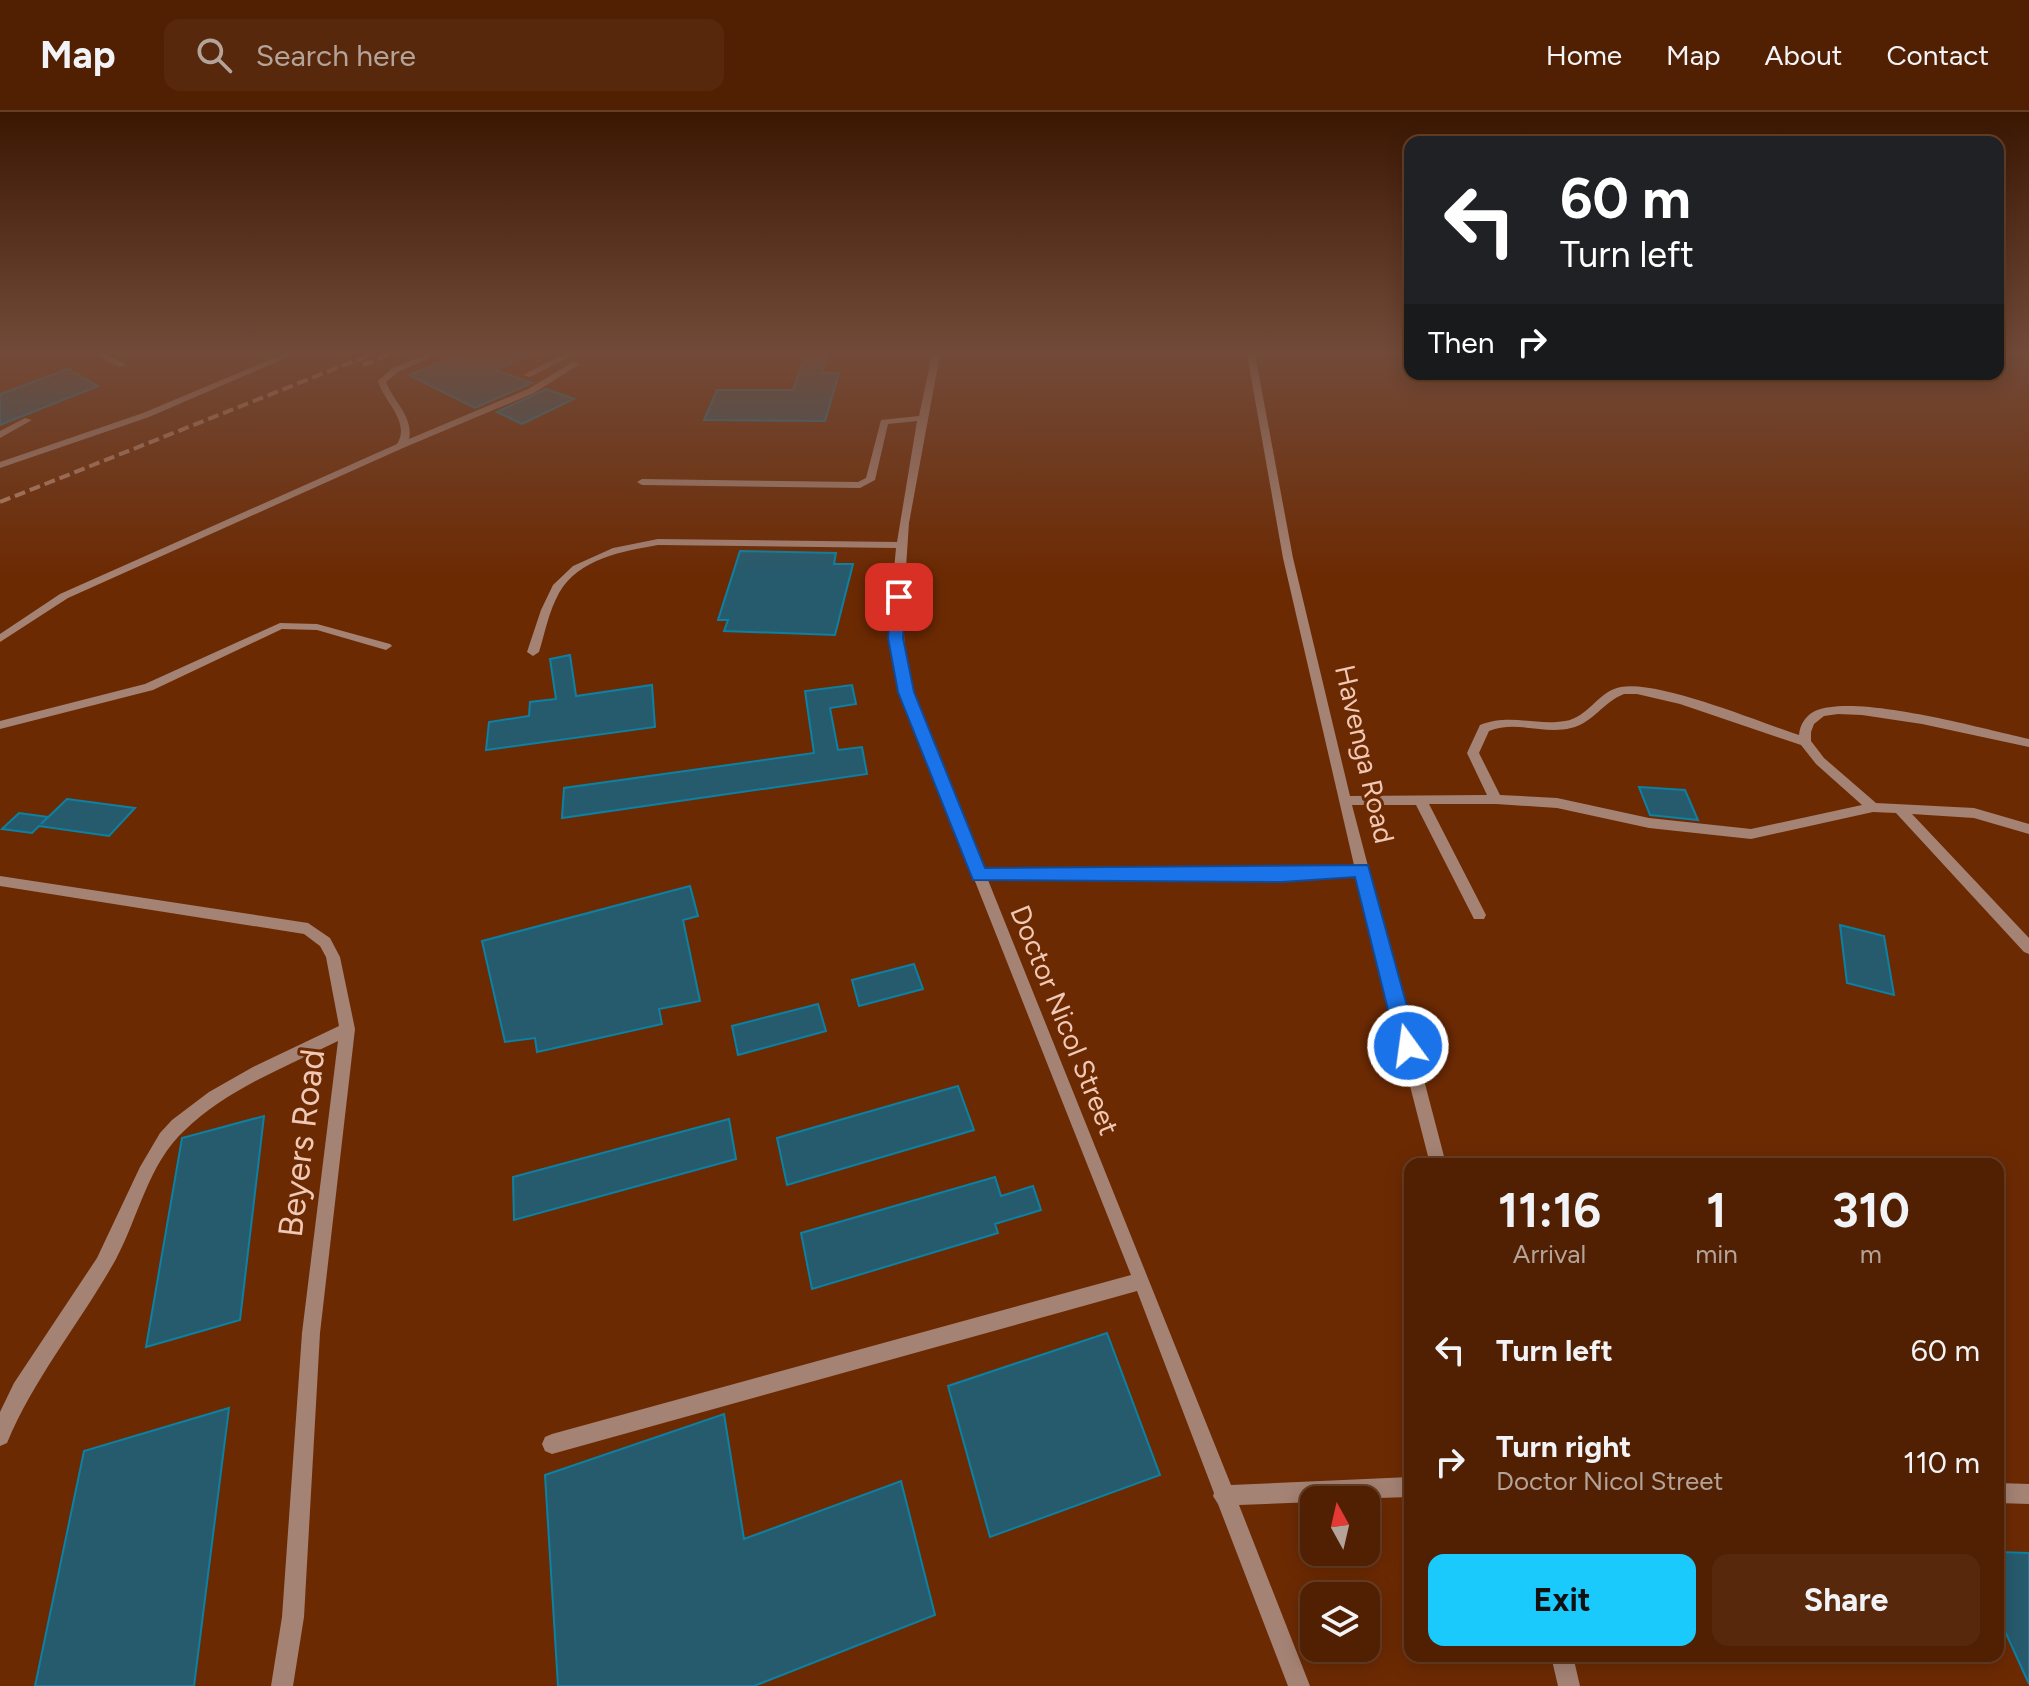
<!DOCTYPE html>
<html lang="en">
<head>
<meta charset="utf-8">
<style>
	body { margin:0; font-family:Figtree,sans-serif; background:#57280c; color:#f1f3f6; height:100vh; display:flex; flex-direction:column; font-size:30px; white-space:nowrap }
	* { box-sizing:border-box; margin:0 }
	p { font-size:26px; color:#b4a399 }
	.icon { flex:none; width:44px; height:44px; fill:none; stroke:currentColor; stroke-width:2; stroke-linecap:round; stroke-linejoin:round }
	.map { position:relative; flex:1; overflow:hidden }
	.side { position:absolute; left:1404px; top:1046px; width:600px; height:504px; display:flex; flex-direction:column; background:#512002; border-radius:16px; box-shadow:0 4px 20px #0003,0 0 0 2px #673e24 }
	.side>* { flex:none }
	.hud { position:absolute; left:1404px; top:24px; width:600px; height:244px; border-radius:16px; box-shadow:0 4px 20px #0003,0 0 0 2px #673e24; background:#202124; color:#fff; overflow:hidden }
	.needle { width:52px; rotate:352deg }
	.controls { position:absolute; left:1300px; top:1374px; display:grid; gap:16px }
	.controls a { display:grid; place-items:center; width:80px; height:80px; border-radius:16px; background:#512002; box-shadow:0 4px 20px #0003,0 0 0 2px #673e24; font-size:40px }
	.pin { position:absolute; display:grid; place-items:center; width:68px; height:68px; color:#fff; margin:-34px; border-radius:16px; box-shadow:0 4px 12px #0006 }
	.me { position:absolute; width:88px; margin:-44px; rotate:346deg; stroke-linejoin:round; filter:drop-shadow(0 0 6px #0008) }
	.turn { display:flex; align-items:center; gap:28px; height:168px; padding:0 24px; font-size:36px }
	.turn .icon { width:104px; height:104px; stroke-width:2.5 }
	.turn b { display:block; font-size:56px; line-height:68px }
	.then { display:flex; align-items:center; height:76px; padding:0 24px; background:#0003; gap:16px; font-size:30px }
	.eta { display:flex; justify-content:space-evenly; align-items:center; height:136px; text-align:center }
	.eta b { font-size:48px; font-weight:700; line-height:56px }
	.cta { display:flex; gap:16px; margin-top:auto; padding:16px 24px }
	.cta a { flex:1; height:92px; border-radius:16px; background:#1bcafc; color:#111; font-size:32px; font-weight:700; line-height:92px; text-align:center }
	.cta a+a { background:#57280c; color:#f1f3f6 }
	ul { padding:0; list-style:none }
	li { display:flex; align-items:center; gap:24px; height:112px; padding:0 24px }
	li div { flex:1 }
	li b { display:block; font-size:30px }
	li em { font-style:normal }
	header { display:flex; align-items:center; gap:48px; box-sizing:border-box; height:112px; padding:0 40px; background:#512002; border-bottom:2px solid #673e24 }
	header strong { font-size:38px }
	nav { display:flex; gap:44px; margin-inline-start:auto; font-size:28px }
	.search { width:560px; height:72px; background:#57280c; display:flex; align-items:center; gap:20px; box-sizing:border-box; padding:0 28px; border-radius:16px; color:#b4a399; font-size:30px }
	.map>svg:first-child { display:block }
</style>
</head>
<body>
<header>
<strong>Map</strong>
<div class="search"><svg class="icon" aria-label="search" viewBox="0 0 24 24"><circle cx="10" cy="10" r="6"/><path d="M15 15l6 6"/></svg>Search here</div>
<nav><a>Home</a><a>Map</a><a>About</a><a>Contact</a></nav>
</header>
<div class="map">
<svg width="2029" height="1574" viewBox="0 0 2029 1574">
	<rect width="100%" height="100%" fill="#6c2a03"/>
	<!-- building -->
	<path fill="#265b6e" stroke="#0c81a3" stroke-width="2" d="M 461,242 L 532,242 L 496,258 L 532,271 L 475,296 L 409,263 Z
		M 806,242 L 828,242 L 821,261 L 839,261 L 825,309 L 704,308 L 717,278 L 793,278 Z
		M 68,257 L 98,274 L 0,313 L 0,282 Z
		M 546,277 L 574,287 L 522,312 L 497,300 Z
		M 740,439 L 836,441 L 834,452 L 853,452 L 835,523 L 724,519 L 728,508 L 718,508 Z
		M 570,543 L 576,584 L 652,573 L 655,615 L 486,638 L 489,610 L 529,604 L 530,590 L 556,587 L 550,547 Z
		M 852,573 L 856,592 L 830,596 L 838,638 L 862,635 L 867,662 L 562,706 L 564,676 L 814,641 L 805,579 Z
		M 1639,675 L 1685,678 L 1698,708 L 1650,703 Z
		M 67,687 L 135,696 L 109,724 L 39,714 L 32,721 L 2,717 L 19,701 L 48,705 L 41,712 Z
		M 690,774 L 698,804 L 683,808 L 700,889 L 659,897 L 662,912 L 537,940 L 535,926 L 505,930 L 482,829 Z
		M 1840,813 L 1884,824 L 1894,883 L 1847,871 Z
		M 914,852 L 923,877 L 859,894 L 852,868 Z
		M 818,892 L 826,919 L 738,943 L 732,914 Z
		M 958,974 L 974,1018 L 787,1073 L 777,1026 Z
		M 264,1004 L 240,1208 L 146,1235 L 182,1026 Z
		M 729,1007 L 736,1047 L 514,1108 L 513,1065 Z
		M 995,1065 L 1001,1084 L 1033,1074 L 1041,1098 L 995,1112 L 998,1121 L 812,1177 L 801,1121 Z
		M 1107,1221 L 1160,1363 L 990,1425 L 948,1274 Z
		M 229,1296 L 194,1574 L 35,1574 L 84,1339 Z
		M 724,1302 L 744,1427 L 901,1369 L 935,1503 L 754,1574 L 558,1574 L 545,1363 Z
		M 1998,1440 L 2029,1441 L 2029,1572 L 1998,1504 Z"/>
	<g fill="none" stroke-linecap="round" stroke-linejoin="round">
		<!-- minor -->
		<path fill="#a58374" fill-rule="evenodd" d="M 95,242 L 106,242 L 126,253 L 119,255 Z
			M 283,242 L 295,242 L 149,305 L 0,356 L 0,350 L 143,301 Z
			M 427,242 L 439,242 L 398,260 L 386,270 C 393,289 414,305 409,327 L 528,277 L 573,250 L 580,252 L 534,281 L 403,336 L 68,486 L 0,530 L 0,522 L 60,482 L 397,332 C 411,310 384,290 378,269 L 392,256 Z
			M 564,242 L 575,242 L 530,265 L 523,263 Z
			M 932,242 L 940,242 L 909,411 L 903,500 L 905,542 L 912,580 L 984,758 L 1266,756 L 1354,753 L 1283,446 L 1247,242 L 1255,242 L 1293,446 L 1350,684 L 1487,683 L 1467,641 L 1480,613 C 1511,601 1534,614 1565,609 C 1588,606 1598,579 1621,575 C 1659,568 1759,610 1799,623 C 1800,613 1805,604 1815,599 C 1856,581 1983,617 2029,627 L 2029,635 L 1922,612 L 1862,603 L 1838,602 L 1824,604 L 1814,612 L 1811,620 L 1811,629 L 1824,646 L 1876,691 L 1974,696 L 2029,712 L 2029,722 L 1974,706 L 1912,702 L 2029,826 L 2029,842 L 2024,840 L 1896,701 L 1873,700 L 1751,727 L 1649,716 L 1557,696 L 1496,692 L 1429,692 L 1486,803 L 1484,807 L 1474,807 L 1416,693 L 1352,693 L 1446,1052 L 1430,1052 L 1356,763 L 1266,766 L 988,768 L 1231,1373 L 1410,1365 L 1410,1385 L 1314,1388 L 1314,1390 L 1239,1393 L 1310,1574 L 1288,1574 L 1218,1392 L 1213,1384 L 1214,1381 L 1137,1179 L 552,1342 L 545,1339 L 542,1332 L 545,1325 L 552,1322 L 1131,1163 L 900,580 C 892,532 891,485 896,436 L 658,433 C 623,439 578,447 559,481 C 549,499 545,520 539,540 L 533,544 L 527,540 L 541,498 L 553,473 L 573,454 L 613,436 L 658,427 L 897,430 L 917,309 L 888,312 L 875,368 L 860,376 L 642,373 L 637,370 L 642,367 L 858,370 L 866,366 L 881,308 L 919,304 ZM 1624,582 L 1637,582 L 1680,592 L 1801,633 L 1816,652 L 1862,693 L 1751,717 L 1649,706 L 1557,686 L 1500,683 L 1479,641 L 1489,619 C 1516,608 1544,623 1571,616 C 1593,611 1603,590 1624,582 Z
			M 25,306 L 32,308 L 0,326 L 0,319 Z
			M 280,511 L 317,512 L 390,532 L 392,534 L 386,538 L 317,518 L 282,517 L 153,578 L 0,617 L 0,609 L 145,572 Z
			M 0,764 L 308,811 L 330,826 L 340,845 L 355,917 L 320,1221 L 304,1505 L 293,1574 L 271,1574 L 282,1505 L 302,1221 L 338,929 C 286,955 227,977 185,1018 C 148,1052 139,1104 116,1147 C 81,1210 35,1264 7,1331 L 0,1334 L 0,1300 L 14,1271 L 97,1146 L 140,1055 L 160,1021 L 172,1008 L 209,980 L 253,955 L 339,914 L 326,845 L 320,834 L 304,822 L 0,774 Z
			M 1998,1371 L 2029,1372 L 2029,1392 L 1998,1391 Z
			M 1551,1544 L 1573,1544 L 1580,1574 L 1558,1574 Z"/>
		<!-- rail -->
		<path stroke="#b78469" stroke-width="4" stroke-dasharray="11 5" stroke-linecap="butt" d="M 363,253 L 391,242
			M 0,390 L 372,242"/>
	</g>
	<!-- sky -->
	<linearGradient id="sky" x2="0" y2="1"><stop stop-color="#3b1702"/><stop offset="0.52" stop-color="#724a39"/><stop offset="1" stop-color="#724a39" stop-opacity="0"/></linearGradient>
	<rect width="2029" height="463" fill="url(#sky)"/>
	<!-- route -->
	<path fill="#1a73e8" stroke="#114b97" stroke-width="2" d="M 899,481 L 906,485 L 903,526 L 914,580 L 985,756 L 1368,753 L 1418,934 L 1415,940 L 1408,943 L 1397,934 L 1355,765 L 1282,770 L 973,768 L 898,580 L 888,526 L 892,485 Z"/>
	<g text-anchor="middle" stroke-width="6" stroke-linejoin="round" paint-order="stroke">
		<!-- street labels -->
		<g font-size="28" fill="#f0c8b6" stroke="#6c2a03">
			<text transform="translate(1365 642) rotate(77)" y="10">Havenga Road</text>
			<text transform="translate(1065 908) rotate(68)" y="10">Doctor Nicol Street</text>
		</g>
		<!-- near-street labels -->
		<g font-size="34" fill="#f0c8b6" stroke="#6c2a03">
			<text transform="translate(301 1031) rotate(-83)" y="12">Beyers Road</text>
		</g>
	</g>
</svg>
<div class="controls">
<a><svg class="needle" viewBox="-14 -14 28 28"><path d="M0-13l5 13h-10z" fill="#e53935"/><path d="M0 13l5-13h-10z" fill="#b4a399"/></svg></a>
<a><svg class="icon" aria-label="layers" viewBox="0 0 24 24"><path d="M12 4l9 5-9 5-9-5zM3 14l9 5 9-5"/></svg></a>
</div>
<div class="pin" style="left:899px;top:485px;background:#d93025"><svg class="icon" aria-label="arrive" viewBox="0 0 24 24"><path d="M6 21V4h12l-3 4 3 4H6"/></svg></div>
<svg class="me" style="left:1408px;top:934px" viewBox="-20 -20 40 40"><circle r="17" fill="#1a73e8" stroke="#fff" stroke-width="3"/><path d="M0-11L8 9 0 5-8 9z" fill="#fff"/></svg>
<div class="hud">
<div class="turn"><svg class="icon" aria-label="left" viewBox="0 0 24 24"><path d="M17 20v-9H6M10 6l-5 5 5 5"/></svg><div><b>60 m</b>Turn left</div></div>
<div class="then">Then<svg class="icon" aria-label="right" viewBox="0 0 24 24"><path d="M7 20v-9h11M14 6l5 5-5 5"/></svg></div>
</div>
<section class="side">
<div class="eta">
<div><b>11:16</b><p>Arrival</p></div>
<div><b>1</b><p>min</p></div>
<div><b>310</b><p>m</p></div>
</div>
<ul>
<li><svg class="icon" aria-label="left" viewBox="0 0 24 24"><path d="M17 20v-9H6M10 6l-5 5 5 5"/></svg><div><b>Turn left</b></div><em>60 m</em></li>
<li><svg class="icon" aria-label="right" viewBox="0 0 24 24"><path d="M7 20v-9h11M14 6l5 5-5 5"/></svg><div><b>Turn right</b><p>Doctor Nicol Street</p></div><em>110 m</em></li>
</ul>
<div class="cta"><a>Exit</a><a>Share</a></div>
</section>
</div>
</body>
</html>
